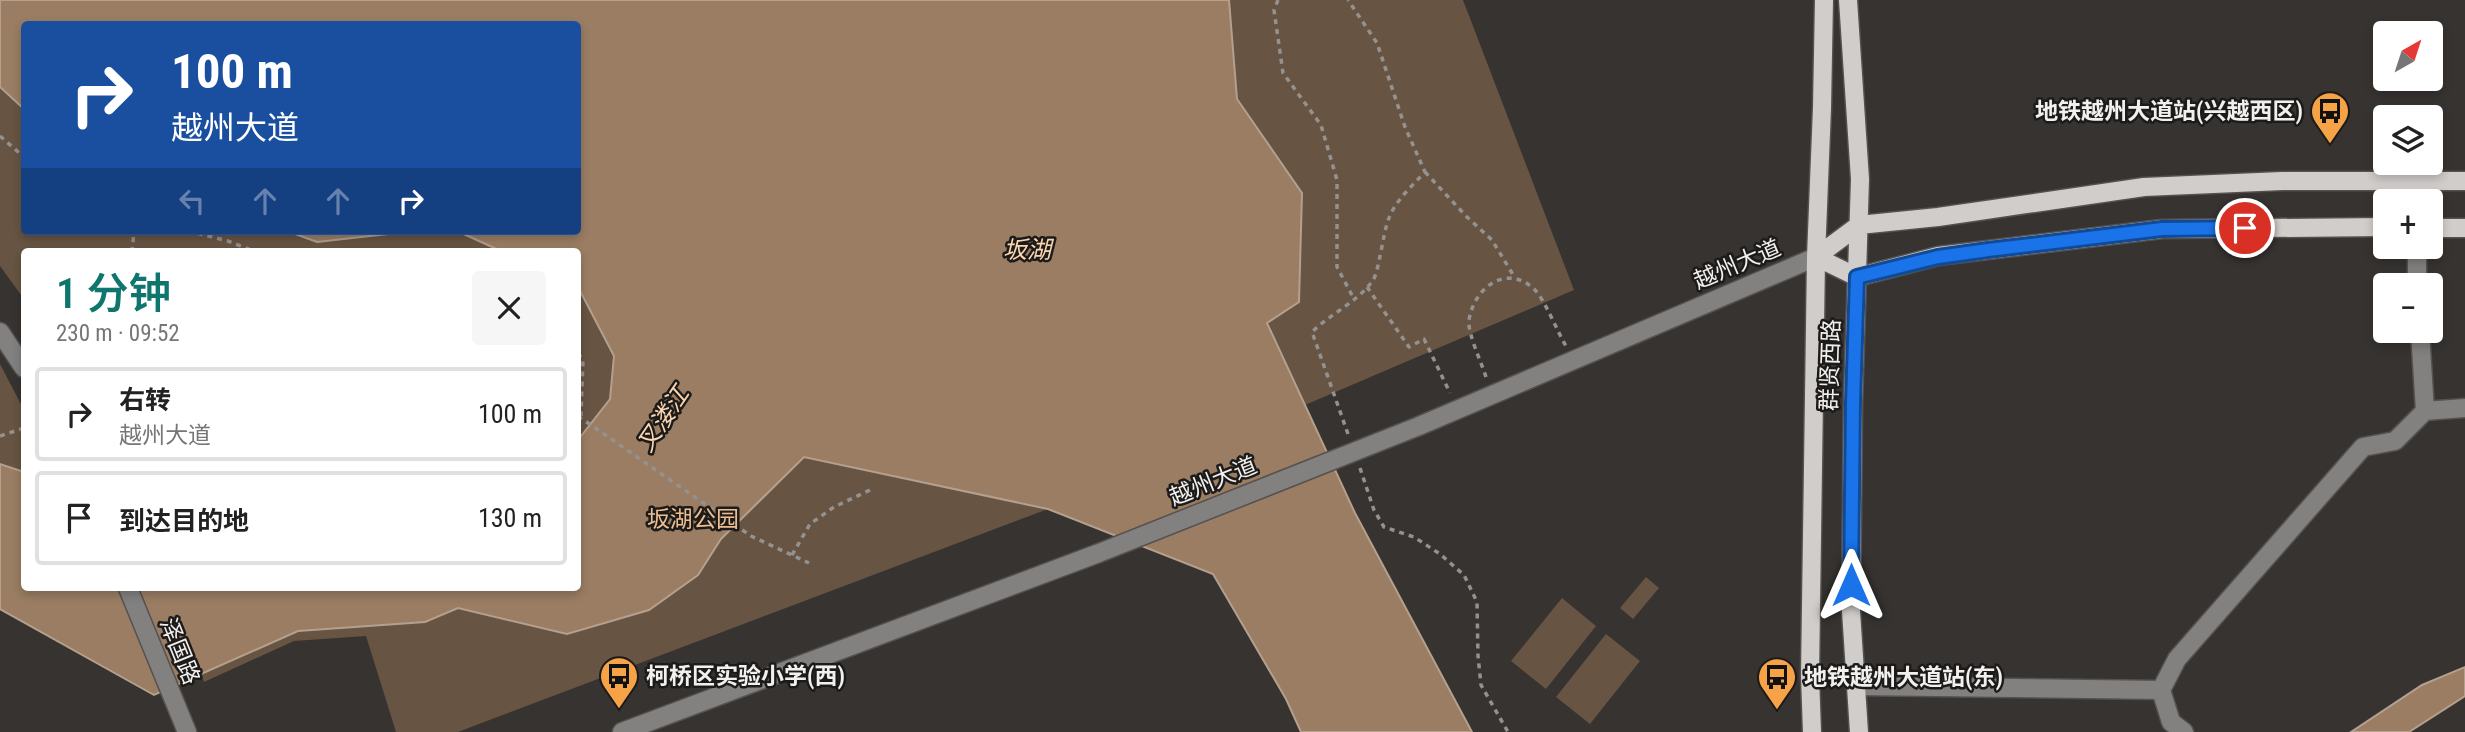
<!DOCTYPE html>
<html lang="zh">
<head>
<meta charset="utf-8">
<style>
	body { margin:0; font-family:"Roboto Condensed","Noto Sans SC",sans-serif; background:#f6f6f6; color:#222; height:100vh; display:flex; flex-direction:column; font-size:26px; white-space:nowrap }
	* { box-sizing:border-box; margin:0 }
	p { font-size:23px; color:#767676 }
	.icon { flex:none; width:38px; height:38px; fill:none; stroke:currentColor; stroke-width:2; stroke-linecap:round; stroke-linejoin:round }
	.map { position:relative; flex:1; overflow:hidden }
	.panel { position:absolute; left:21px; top:248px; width:560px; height:343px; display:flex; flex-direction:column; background:#fff; border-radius:7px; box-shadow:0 4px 10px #0003 }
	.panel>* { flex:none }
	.guide { position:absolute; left:21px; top:21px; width:560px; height:214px; border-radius:7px; box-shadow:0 4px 10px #0003; background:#1a4fa0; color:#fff; overflow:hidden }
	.needle { width:46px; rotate:39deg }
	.tools { position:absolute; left:2373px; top:21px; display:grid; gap:14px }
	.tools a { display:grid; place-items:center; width:70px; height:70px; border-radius:7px; background:#fff; box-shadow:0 4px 10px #0003; font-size:35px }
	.pin { position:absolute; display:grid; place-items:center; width:60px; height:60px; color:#fff; margin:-30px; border:4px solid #fff; border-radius:50%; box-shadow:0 2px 7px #0007 }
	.me { position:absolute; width:77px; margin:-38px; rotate:0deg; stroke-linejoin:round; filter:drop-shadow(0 0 5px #0008) }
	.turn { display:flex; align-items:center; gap:24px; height:147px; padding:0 35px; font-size:32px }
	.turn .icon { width:91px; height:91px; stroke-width:2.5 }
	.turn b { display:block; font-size:49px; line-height:60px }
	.lanes { display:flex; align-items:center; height:66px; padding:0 35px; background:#0003; justify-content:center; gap:35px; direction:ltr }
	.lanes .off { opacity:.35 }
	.round { display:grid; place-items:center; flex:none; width:74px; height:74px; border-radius:7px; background:#f6f6f6 }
	.head { display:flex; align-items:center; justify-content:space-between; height:119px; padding:0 35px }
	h1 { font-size:42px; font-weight:600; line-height:52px; color:#0f766e }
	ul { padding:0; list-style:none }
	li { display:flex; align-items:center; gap:21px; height:94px; margin:0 14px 10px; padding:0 21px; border:4px solid #e0e0e0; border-radius:7px }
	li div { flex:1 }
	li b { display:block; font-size:26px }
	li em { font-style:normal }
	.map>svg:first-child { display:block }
</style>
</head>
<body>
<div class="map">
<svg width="2465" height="732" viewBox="0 0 2465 732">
	<rect width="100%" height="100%" fill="#363331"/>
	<!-- green -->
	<path fill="#675443" d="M 1229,0 L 1463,0 L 1574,290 L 1305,405 L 1267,322 L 1302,193 L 1237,99 Z
		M 0,87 L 24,109 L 24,231 L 287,231 L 317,242 L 415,231 L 457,231 L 503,252 L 24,252 L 24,299 L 0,266 Z
		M 578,280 L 804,457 L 1048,509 L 458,732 L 396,732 L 366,636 L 294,641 L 204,682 L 170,588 L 578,588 Z
		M 0,364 L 24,410 L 24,472 L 0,464 Z
		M 1646,577 L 1659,588 L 1633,619 L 1620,608 Z
		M 1562,598 L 1596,626 L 1546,689 L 1511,661 Z
		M 1606,634 L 1640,661 L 1590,724 L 1556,697 Z"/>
	<!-- water -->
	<path fill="#9a7d63" stroke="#b4a08d" stroke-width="2" d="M 0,0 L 1229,0 L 1237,99 L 1302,193 L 1299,302 L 1267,323 L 1355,513 L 1472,732 L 1301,732 L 1286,699 L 1213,574 L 1048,509 L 804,457 L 721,539 L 698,575 L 649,610 L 567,634 L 458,608 L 425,622 L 298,631 L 154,695 L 0,609 L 0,464 L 24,472 L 24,588 L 578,588 L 578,440 L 610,399 L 614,356 L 578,287 L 578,252 L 503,252 L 457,231 L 578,231 L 578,24 L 24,24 L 24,109 L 0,87 Z
		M 287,231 L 415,231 L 317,242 Z
		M 2465,667 L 2465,696 L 2409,732 L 2351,732 L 2422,685 Z"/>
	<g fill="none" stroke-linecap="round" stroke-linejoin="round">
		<defs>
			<path id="minor" d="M 2417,285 L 2417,247
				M 2420,331 L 2425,411
				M 0,332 L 24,368
				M 1419,426 L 1816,257
				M 128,588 L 187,732
				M 1856,686 L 2161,690
				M 622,732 L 1099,553
				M 2184,732 L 2171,722 L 2161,690 L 2177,659 L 2363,447 L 2395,441 L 2425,411 L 2465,408"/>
			<path id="major" d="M 1848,0 L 1860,179 L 1853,402 L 1851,611 L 1859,732
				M 2431,228 L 2465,228
				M 1816,257 L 1859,225 L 1938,217 L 2144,187 L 2282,181 L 2465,181
				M 1816,257 L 1857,277 L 1938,256 L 2162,229 L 2385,227
				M 1812,732 L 1810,676 L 1816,257 L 1822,108 L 1824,0"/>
		</defs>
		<!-- minor casing -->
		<use href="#minor" stroke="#54514f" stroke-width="21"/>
		<!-- major casing -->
		<use href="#major" stroke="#54514f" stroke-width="21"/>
		<!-- path -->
		<path stroke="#949290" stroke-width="3.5" stroke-dasharray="5 5" stroke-linecap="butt" d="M 1278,0 L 1274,10 L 1283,73 L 1321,125 L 1337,180 L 1337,267 L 1354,299
			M 0,136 L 24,157
			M 1425,172 L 1467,217 L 1492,240 L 1515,278
			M 188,231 L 228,241 L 256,252
			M 132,252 L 134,231
			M 1367,287 L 1409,347 L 1424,339 L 1450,393
			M 578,353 L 583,360 L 581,416
			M 1486,377 C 1482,364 1467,332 1469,320 C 1474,288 1506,263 1534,289 C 1544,298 1558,333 1566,346
			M 578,416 L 751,536 L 809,563
			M 1348,434 L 1312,332 C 1330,314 1358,302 1373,280 C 1379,272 1383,232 1389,218 C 1396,200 1412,186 1425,172 L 1405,127 L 1377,43 L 1348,0
			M 0,436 L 24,428
			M 1360,468 L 1374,510 L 1384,527 L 1414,537 L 1440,554 L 1464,575 L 1477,602 L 1478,656 L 1481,685 L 1508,732
			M 792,555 L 810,524 L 834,507 L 870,490"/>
		<!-- minor -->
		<use href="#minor" stroke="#828180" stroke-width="18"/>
		<!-- major -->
		<use href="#major" stroke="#d0cdcb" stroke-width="18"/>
		<defs>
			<path id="minor-bridge" d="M 1099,553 L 1419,426"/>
		</defs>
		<!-- minor-bridge casing -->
		<use href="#minor-bridge" stroke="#54514f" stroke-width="21" stroke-linecap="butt"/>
		<!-- minor-bridge -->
		<use href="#minor-bridge" stroke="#828180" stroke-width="18"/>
	</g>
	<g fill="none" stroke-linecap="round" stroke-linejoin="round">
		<defs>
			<path id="route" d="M 1851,585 L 1853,402 L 1857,277 L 1938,257 L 1988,250 L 2162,229 L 2245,228"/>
		</defs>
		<!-- route casing -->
		<use href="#route" stroke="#114b97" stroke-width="18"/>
		<!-- route -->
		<use href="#route" stroke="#1a73e8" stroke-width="12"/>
	</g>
	<!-- icons -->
	<defs>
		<symbol id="bus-pin" viewBox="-11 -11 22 30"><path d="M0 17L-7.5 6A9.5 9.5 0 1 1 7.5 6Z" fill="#f6a247" stroke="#1c1b1a"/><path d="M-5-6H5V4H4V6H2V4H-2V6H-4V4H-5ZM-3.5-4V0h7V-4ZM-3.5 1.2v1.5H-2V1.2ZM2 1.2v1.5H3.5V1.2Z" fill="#111"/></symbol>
	</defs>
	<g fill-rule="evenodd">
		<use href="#bus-pin" x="2308" y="89" width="44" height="60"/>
		<use href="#bus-pin" x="597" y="654" width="44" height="60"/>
		<use href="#bus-pin" x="1755" y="655" width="44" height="60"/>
	</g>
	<g text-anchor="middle" stroke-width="5" stroke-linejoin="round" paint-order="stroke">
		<!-- poi labels -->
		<g font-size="23" font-weight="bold" fill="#f2f0ef" stroke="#1c1b1a" text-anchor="start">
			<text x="2303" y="119" text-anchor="end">地铁越州大道站(兴越西区)</text>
			<text x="646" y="684">柯桥区实验小学(西)</text>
			<text x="1804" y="685">地铁越州大道站(东)</text>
		</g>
		<!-- street labels -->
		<g font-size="23" fill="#f2f0ef" stroke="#1c1b1a">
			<text transform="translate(1737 264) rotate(-23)" y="8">越州大道</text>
			<text transform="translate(1830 365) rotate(-88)" y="8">群贤西路</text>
			<text transform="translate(1213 481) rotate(-22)" y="8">越州大道</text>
			<text transform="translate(180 651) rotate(68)" y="8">泽国路</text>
		</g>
		<!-- park labels -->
		<g font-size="23" fill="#eebe91" stroke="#1c1b1a">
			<text x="693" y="527">坂湖公园</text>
		</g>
		<!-- water labels -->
		<g font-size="24" font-style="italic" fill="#fcd5b1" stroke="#1c1b1a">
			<text x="1027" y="258">坂湖</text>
			<text transform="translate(663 419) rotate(-56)" y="8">叉溇江</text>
		</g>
	</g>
</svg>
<div class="tools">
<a><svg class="needle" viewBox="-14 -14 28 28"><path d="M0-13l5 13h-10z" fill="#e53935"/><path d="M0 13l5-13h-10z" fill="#767676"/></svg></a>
<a><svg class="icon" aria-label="layers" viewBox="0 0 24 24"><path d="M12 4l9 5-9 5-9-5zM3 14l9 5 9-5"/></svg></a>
<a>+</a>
<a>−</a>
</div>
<div class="pin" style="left:2245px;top:228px;background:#d93025"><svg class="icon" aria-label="arrive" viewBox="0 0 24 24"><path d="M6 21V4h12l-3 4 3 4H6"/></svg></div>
<svg class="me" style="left:1851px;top:585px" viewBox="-20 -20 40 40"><path d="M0-17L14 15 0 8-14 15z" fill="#1a73e8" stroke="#fff" stroke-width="4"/></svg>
<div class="guide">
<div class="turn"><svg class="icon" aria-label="right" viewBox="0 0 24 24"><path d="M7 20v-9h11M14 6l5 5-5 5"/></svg><div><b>100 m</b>越州大道</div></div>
<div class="lanes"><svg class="icon off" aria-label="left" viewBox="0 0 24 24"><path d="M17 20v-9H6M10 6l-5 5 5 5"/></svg><svg class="icon off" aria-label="ahead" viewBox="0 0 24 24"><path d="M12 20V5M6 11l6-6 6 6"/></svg><svg class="icon off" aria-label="ahead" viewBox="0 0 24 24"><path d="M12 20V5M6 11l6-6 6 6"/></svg><svg class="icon" aria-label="right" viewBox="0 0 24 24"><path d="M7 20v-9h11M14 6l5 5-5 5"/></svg></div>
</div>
<section class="panel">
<div class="head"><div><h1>1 分钟</h1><p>230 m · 09:52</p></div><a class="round"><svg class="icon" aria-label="close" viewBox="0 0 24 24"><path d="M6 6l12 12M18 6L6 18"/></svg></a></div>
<ul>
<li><svg class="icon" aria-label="right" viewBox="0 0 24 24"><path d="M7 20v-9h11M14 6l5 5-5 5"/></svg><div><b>右转</b><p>越州大道</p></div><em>100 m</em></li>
<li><svg class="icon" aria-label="arrive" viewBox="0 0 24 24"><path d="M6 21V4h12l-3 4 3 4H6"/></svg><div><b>到达目的地</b></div><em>130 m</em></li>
</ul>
</section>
</div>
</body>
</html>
